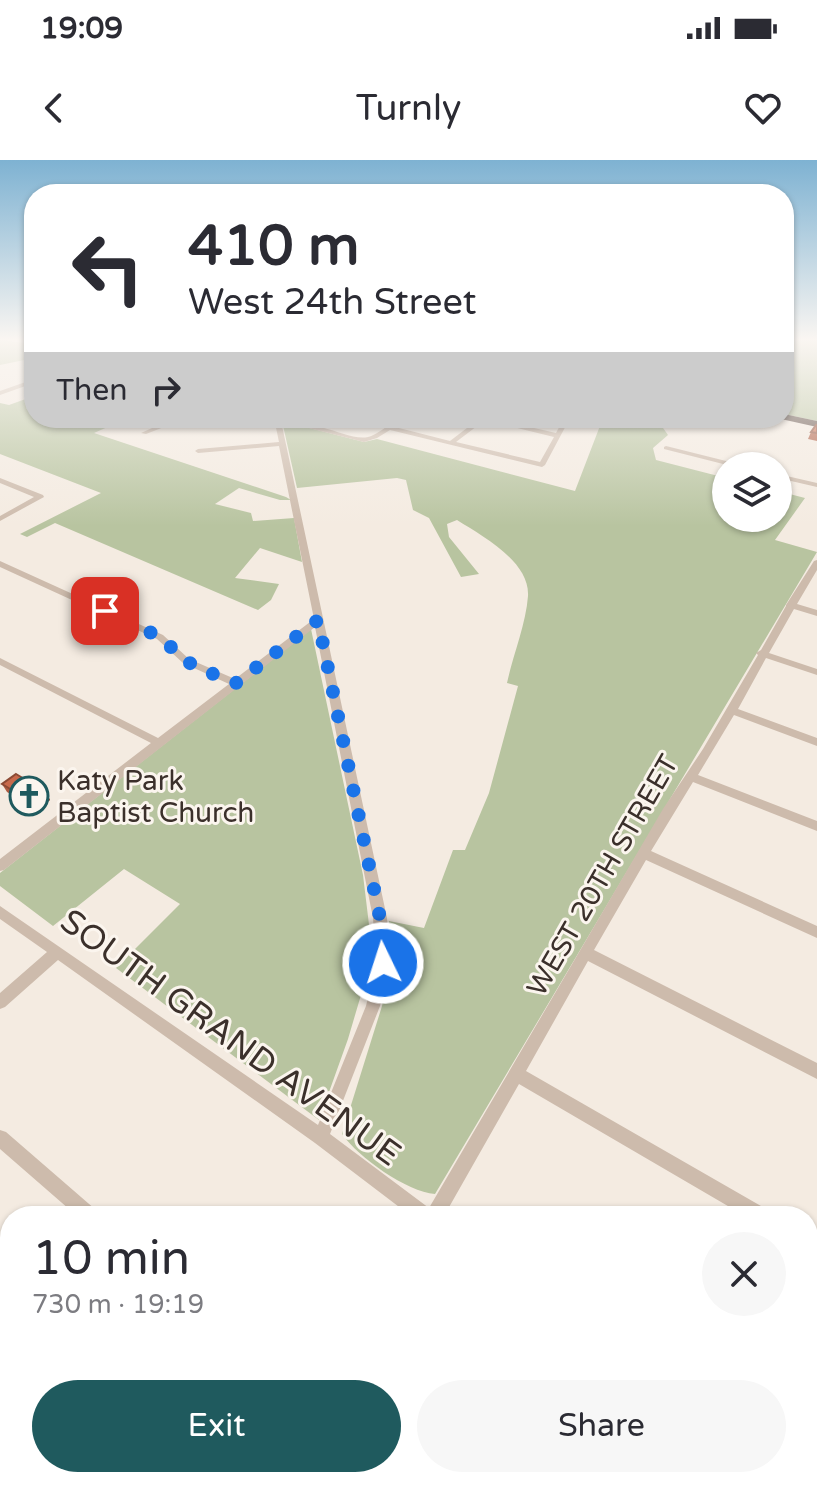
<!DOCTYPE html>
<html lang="en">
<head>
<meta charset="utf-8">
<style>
	body { margin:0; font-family:"Varela Round",sans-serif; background:#f7f7f7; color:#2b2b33; height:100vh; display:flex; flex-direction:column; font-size:30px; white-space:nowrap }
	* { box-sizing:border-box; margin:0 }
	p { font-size:26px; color:#7c7c81 }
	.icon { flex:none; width:44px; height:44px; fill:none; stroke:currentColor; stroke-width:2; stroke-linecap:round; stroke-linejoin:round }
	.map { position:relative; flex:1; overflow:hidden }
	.sheet { position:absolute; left:0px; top:1046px; width:818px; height:282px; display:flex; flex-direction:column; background:#fff; border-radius:32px 32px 0 0; box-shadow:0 2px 6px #0004 }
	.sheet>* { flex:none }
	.banner { position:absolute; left:24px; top:24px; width:770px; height:244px; border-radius:32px; box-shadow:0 2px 6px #0004; background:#fff; color:#2b2b33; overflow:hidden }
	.controls { position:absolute; left:712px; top:292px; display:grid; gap:16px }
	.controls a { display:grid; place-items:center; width:80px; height:80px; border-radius:50%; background:#fff; box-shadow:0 2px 6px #0004; font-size:40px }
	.pin { position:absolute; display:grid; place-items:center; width:68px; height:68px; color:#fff; margin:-34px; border-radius:16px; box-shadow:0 4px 12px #0006 }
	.me { position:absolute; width:88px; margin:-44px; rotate:356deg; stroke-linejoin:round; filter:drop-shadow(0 0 6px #0008) }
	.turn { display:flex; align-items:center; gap:28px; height:168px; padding:0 32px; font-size:36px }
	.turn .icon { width:104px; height:104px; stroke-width:2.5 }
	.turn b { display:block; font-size:56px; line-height:68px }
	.then { display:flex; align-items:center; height:76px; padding:0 32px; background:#0003; gap:16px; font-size:30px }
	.round { display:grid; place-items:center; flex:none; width:84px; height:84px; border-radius:42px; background:#f7f7f7 }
	.head { display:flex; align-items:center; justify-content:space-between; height:136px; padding:0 32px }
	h1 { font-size:48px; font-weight:600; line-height:60px }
	.primary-button { display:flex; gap:16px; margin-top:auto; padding:16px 32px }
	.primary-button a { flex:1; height:92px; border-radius:48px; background:#1f5a5e; color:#fff; font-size:32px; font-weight:600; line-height:92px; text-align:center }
	.primary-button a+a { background:#f7f7f7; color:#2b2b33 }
	.status { display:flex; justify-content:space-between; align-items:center; height:56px; padding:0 40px; background:#fff; direction:ltr }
	.status svg { height:22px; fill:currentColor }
	header { display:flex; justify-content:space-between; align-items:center; height:104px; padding:0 32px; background:#fff; font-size:36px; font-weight:600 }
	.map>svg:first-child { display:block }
</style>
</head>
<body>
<div class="status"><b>19:09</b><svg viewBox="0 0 49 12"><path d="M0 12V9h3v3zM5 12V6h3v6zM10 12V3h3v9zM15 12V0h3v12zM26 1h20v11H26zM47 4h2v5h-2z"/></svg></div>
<header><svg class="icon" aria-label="back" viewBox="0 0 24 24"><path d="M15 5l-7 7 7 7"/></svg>Turnly<svg class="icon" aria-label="heart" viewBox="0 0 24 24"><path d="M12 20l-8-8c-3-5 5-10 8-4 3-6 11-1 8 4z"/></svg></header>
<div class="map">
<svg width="817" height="1327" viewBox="0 0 817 1327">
	<rect width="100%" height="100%" fill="#f4ebe1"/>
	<!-- green -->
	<path fill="#b8c4a0" d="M 0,180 L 34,184 L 34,198 L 0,205 Z
		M 784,180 L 817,180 L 817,261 L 784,254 Z
		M 34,236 L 34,258 L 128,258 L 94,273 L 286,337 L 291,340 L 280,340 L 239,328 L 215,344 L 251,353 L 253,361 L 294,358 L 302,402 L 260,388 L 235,418 L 279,424 L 271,440 L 258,450 L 55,363 L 27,377 L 20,374 L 101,333 L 0,294 L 0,243 L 9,245 Z
		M 603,258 L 656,258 L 668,275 L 653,288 L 656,300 L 726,318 L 726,358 L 778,358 L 778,331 L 805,338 L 775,380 L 817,392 L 435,1034 C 407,1032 358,997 342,974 L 382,846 L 389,813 L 389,761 L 424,768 L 453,690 L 465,690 L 489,633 L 518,526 L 507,523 C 513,495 526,464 528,436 C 530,401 482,376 457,360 L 447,364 L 449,377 L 479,414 L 461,417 L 429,358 L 413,350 L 406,320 L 397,318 L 297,328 L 282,261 L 364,282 L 377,279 L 575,331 Z
		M 311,469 L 363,715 L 370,773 L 366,818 L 348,879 L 319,960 L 116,808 L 180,744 L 124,709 L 53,766 L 0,726 L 0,713 Z"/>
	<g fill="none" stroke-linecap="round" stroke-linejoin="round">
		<!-- minor -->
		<path fill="#cdbbac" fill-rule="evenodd" d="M 34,219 L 34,223 L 0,235 L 0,231 Z
			M 220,258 L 245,258 L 242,260 L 164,267 L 146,274 L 141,273 L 163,263 Z
			M 274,258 L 286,258 L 318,266 L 331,258 L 338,258 L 324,268 C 337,271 356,280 368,277 C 383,273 392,258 408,258 L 395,267 L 450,281 L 480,258 L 491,258 L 556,273 L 564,258 L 570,258 L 545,305 L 542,307 L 390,270 L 377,278 L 364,282 L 281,261 L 387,758 L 390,803 L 380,846 L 330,974 L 429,1048 L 663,649 L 703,589 L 758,495 L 756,493 L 761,490 L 786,446 L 786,445 L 814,401 L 817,400 L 817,410 L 797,444 L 817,450 L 817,456 L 794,449 L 769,493 L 817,509 L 817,515 L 766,498 L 738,549 L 817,578 L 817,586 L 734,555 L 698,615 L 817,661 L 817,671 L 693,622 L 651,691 L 817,766 L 817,778 L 646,700 L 594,790 L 817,903 L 817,919 L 588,801 L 526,911 L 768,1050 L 771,1056 L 745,1056 L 519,924 L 444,1056 L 411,1056 L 315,983 L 58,800 L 5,847 L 0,849 L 0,833 L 47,792 L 0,759 L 0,746 L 318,965 L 366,846 L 376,803 L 373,758 L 315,467 L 4,710 L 0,711 L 0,699 L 151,583 L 0,505 L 0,498 L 158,578 L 229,524 L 183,503 L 157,479 L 0,407 L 0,401 L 163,475 L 189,499 L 235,519 L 314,459 L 279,286 L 198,293 L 195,291 L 198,289 L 279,282 ZM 485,260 L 554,277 L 540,302 L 456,282 Z
			M 666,286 L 742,305 L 744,306 L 731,306 L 664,289 L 664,287 Z
			M 778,314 L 817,323 L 817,327 L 778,318 Z
			M 0,318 L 43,335 L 44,337 L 0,361 L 0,356 L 34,337 L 0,323 Z
			M 0,970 L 6,972 L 96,1050 L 99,1056 L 77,1056 L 0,989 Z
			M 808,1075 L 817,1079 L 817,1098 L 808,1094 Z
			M 808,1309 L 817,1314 L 817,1327 L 799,1327 L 793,1318 L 808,1318 Z
			M 264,1318 L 287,1318 L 283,1327 L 260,1327 Z
			M 380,1318 L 407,1318 L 412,1327 L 385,1327 Z"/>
		<!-- highway -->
		<path fill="#5c4a42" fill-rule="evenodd" d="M 784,254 L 817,261 L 817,267 L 781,259 Z"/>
	</g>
	<!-- wall -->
	<path fill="#ac5a40" d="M 817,266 L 817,281 L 808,279 L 811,272 Z
		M 2,624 L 46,632 L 50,640 L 37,650 L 7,632 Z"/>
	<!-- shaded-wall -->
	<path fill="#8c4a34" d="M 46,632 L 50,640 L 37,650 L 32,642 Z"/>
	<!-- building -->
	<path fill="#c8694b" stroke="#8c4a34" stroke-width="2" d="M 816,265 L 817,266 L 817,273 L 811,272 Z
		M 16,614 L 46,632 L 32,642 L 2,624 Z"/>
	<!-- sky -->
	<linearGradient id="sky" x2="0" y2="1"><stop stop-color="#7eb2d2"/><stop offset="0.49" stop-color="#faf6f2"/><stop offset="1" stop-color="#faf6f2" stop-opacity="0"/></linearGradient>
	<rect width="817" height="366" fill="url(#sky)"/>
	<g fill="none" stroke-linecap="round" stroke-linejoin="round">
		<!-- route -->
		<path stroke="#1a73e8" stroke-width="14" stroke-dasharray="0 25.2" d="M 105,451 L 160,477 L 186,501 L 203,510 L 236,523 L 318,460 L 380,758 L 383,803"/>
	</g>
	<!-- icons -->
	<defs>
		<symbol id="church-ring" viewBox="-11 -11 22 22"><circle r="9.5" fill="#fbf5ee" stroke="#1f5a5e" stroke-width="1.5"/><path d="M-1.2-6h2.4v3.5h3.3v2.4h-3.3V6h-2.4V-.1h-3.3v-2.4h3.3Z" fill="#1f5a5e"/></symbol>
	</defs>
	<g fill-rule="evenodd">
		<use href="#church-ring" x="7" y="614" width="44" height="44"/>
	</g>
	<g text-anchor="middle" stroke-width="6" stroke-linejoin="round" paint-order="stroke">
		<!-- poi labels -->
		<g font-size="28" fill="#3b302b" stroke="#fbf5ee" text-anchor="start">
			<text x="57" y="630">Katy Park<tspan x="57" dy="32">Baptist Church</tspan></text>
		</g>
		<!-- street labels -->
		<g font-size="28" fill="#3b302b" stroke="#fbf5ee">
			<text transform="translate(602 715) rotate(-60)" y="10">WEST 20TH STREET</text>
		</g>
		<!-- near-street labels -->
		<g font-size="34" fill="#3b302b" stroke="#fbf5ee">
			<text transform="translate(231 877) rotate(36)" y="12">SOUTH GRAND AVENUE</text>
		</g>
	</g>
</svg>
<div class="controls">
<a><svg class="icon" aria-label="layers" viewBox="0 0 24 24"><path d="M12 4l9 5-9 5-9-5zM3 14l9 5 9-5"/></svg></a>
</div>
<div class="pin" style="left:105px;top:451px;background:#d93025"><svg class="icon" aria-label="arrive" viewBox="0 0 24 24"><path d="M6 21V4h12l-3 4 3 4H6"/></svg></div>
<svg class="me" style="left:383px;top:803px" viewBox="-20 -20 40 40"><circle r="17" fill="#1a73e8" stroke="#fff" stroke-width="3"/><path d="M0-11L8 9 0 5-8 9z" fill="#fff"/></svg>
<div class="banner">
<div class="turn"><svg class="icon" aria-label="left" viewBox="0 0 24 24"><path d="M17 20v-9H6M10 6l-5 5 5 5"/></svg><div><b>410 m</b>West 24th Street</div></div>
<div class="then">Then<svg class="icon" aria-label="right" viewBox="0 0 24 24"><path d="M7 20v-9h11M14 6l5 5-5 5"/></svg></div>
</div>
<section class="sheet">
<div class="head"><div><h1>10 min</h1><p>730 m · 19:19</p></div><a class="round"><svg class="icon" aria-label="close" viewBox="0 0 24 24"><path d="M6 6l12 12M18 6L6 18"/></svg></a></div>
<div class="primary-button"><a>Exit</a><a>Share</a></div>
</section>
</div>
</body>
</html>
